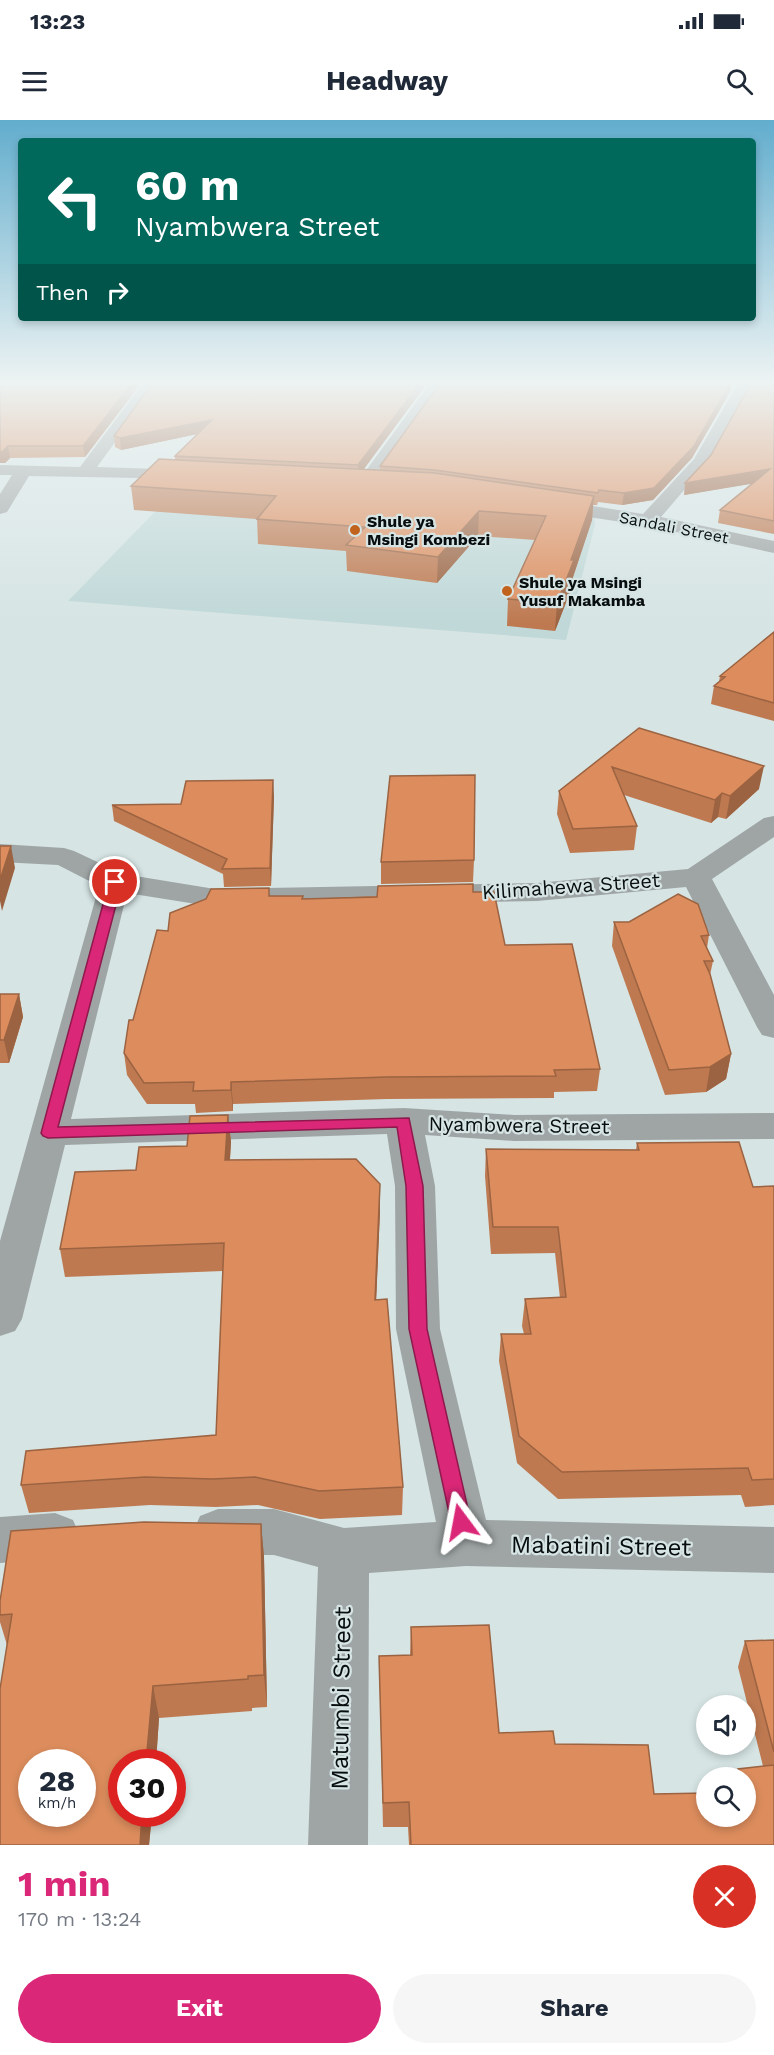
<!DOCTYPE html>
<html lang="en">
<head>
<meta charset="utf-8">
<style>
	body { margin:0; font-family:"Work Sans",sans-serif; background:#f6f6f7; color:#1f2937; height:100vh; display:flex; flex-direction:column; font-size:22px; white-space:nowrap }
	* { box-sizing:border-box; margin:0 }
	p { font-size:20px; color:#747a83 }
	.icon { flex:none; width:33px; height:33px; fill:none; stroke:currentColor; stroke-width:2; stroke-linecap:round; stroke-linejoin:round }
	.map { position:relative; height:1725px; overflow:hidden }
	.panel { display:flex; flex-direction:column; background:#fff; flex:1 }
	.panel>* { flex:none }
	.guide { position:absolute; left:18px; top:18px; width:738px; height:183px; border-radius:6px; box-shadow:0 3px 9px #0003; background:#00695c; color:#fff; overflow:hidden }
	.fabs { position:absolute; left:696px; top:1575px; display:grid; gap:12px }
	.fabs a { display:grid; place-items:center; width:60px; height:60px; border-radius:50%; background:#fff; box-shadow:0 3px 9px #0003; font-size:30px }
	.speed { position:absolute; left:18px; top:1629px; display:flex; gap:12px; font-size:30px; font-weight:700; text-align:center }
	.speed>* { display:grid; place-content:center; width:78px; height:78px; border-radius:50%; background:#fff; box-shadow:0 3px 9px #0003; line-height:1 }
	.speed small { font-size:15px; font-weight:400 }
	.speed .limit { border:9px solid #d22; background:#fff; color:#111 }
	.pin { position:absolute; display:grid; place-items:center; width:51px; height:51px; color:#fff; margin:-26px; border:3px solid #fff; border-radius:50%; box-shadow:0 2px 6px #0007 }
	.me { position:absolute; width:66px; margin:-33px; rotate:347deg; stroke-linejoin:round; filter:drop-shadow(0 0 4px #0008) }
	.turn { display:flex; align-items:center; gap:21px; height:126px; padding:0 18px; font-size:27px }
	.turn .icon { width:78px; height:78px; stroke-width:2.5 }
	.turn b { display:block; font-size:42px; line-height:51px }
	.then { display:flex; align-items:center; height:57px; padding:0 18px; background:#0003; gap:12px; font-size:22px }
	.round { display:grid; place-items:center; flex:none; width:63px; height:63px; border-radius:32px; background:#f6f6f7 }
	.summary { display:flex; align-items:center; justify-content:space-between; height:102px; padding:0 18px }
	h1 { font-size:36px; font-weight:700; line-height:45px; color:#db2777 }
	.button { display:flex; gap:12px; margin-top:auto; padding:12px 18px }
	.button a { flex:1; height:69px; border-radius:36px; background:#db2777; color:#fff; font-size:24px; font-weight:700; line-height:69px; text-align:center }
	.button a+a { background:#f6f6f7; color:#1f2937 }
	.status { display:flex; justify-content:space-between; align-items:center; height:42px; padding:0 30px; background:#fff; direction:ltr }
	.status svg { height:16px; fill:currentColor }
	header { display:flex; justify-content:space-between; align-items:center; height:78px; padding:0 18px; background:#fff; font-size:27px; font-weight:700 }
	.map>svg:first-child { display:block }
</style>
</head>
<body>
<div class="status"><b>13:23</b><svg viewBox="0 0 49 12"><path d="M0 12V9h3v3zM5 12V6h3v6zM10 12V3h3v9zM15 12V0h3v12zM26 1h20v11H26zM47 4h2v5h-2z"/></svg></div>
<header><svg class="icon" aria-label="menu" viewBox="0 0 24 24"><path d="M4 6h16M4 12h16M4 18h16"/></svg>Headway<svg class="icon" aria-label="search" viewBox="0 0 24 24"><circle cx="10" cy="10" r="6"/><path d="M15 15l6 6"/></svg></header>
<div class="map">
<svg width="774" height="1725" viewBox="0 0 774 1725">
	<rect width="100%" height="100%" fill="#d6e4e4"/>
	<!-- built -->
	<path fill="#c0d8d8" d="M 178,368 L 594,395 L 595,404 L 566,520 L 68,481 Z"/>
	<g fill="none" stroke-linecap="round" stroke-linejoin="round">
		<!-- street -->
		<path fill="#9fa5a5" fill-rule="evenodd" d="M 144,262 L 159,262 L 97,347 L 190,350 L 196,351 L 199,355 L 196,359 L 29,356 L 7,392 L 0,394 L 0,374 L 12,355 L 0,355 L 0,345 L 80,347 Z
			M 431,262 L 446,262 L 371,368 L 359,368 L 356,364 Z
			M 743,263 L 750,267 L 709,341 L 661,397 L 774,421 L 774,433 L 648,406 L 549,391 L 543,389 L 540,385 L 543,381 L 549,379 L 643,394 L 694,339 L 736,267 Z
			M 774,696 L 774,717 L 712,759 L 774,875 L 774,918 L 762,915 L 757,907 L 686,767 L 537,781 L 215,787 L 127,773 L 71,999 L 404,988 L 514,995 L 774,993 L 774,1019 L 514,1021 L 425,1015 L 435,1066 L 440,1209 L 486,1400 L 774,1407 L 774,1453 L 466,1446 L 369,1453 L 368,1725 L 308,1725 L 318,1447 L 274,1435 L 218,1435 L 200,1428 L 193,1412 L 200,1396 L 218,1389 L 274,1389 L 344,1408 L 436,1402 L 396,1209 L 395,1066 L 387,1014 L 65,1025 L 22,1199 L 15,1211 L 0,1216 L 0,1121 L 99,766 L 58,745 L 0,742 L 0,724 L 64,728 L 74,731 L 123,754 L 215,769 L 537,763 L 688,749 L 764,698 Z
			M 55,1393 L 73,1400 L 80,1416 L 73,1432 L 55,1439 L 0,1443 L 0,1397 Z"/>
	</g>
	<!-- wall -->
	<path fill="#be7950" d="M 0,262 L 142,262 L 85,337 L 10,338 L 5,343 Z
		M 153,262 L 428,262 L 364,349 L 380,350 L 380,346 L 732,262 L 730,272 L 692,338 L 653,380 L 622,385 L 598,382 L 597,385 L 593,385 L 592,400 L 573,457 L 572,467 L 555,511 L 507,506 L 508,479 L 535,420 L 478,416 L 437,463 L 347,451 L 346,431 L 258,424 L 257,399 L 134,390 L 131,366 L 175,339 L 175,336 L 197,314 L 121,330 L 115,327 L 114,316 Z
		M 774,264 L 774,414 L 718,403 L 720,390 L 753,363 L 684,375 Z
		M 774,512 L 774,601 L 711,584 L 714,566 L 719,562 L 720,556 Z
		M 639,608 L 759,669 L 726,699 L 718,697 L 711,703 L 624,675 L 637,706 L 634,730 L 570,733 L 557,694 L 559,671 Z
		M 274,676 L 271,766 L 224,767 L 223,754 L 114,701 L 112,685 L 181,684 Z
		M 474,740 L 473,762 L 381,764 L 381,742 Z
		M 473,772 L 505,825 L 600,949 L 597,971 L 554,972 L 554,978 L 387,979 L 233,984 L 233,991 L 196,993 L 195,984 L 147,984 L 127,955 L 124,933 L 133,900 L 168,811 L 270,776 L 303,779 Z
		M 614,802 L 709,815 L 707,828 L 713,841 L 710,855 L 731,934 L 726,959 L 706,972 L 665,975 L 612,826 Z
		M 0,874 L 19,874 L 23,897 L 9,943 L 0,943 Z
		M 228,995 L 231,1022 L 230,1040 L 380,1091 L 376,1180 L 403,1367 L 402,1395 L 320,1399 L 258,1385 L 216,1387 L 150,1385 L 29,1393 L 21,1365 L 216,1315 L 223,1151 L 65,1157 L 60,1129 L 136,1050 L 187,1026 Z
		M 637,1023 L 753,1067 L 774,1066 L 774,1385 L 745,1387 L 741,1375 L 558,1379 L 517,1343 L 499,1241 L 501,1214 L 524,1214 L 522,1206 L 525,1179 L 560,1178 L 555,1133 L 491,1134 L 485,1056 L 486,1029 L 636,1030 Z
		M 261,1404 L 264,1437 L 267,1587 L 252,1588 L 252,1591 L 159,1598 L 156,1642 L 122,1642 L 122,1694 L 152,1694 L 149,1725 L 0,1725 L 7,1525 L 0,1502 L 0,1481 Z
		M 411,1507 L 499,1613 L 555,1624 L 654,1674 L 746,1696 L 746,1658 L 736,1658 L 738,1649 L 763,1646 L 738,1547 L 745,1521 L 774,1520 L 774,1725 L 409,1725 L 408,1707 L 383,1707 L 379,1536 L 410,1535 Z"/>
	<!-- shaded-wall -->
	<path fill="#9b6341" d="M 133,262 L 142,262 L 85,337 L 83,326 Z
		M 421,262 L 428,262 L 358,357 L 358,345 Z
		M 732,262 L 730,272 L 692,338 L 653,380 L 622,385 L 624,373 Z
		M 212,300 L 212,311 L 121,330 L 120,318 Z
		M 8,326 L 10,338 L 5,343 L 0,343 L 0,332 Z
		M 770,349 L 768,361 L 684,375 L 685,363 Z
		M 594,376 L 592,400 L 573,457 L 572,467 L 555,511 L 557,483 Z
		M 479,391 L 478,416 L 437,463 L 438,437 Z
		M 764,646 L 759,669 L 726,699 L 730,676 Z
		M 273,660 L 274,676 L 271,766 L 270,748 Z
		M 722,673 L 718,697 L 711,703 L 715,680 Z
		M 11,726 L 15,748 L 2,791 L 0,781 L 0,760 Z
		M 19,874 L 23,897 L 9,943 L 4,920 Z
		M 731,934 L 726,959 L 706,972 L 710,947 Z
		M 231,962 L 233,984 L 233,991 L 231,970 Z
		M 228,995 L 231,1022 L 228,1067 L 225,1040 Z
		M 380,1064 L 380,1091 L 375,1208 L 375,1180 Z
		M 261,1404 L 264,1437 L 267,1587 L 264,1555 Z
		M 153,1566 L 159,1598 L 156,1642 L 146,1642 Z
		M 142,1694 L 152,1694 L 149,1725 L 140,1725 Z"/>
	<!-- building -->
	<path fill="#dd8d5d" stroke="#9b6341" stroke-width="1.5" fill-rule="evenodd" d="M 0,262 L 133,262 L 83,326 L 8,326 L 3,331 L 0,332 Z
		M 153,262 L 421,262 L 358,345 L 175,336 L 212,300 L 120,318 L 114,316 Z
		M 441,262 L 731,262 L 694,326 L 654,368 L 624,373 L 599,370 L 598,373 L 435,350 L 380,346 Z
		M 751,263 L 774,264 L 774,401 L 720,390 L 770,349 L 685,363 L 711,335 Z
		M 159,339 L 434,353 L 594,376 L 571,440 L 574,440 L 557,483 L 508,479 L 546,396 L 479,391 L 438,437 L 346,425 L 365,407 L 257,399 L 276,376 L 131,366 Z
		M 774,512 L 774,583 L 714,566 L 725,557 L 720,556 Z
		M 639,608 L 764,646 L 730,676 L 722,673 L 715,680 L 612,647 L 637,706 L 573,709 L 559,671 Z
		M 475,655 L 474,740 L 381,742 L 390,656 Z
		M 273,660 L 270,748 L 222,749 L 227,739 L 112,685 L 181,684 L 186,661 Z
		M 0,726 L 11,726 L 0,760 Z
		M 473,764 L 473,772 L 494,772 L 505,825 L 572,824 L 600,949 L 554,950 L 556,956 L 387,957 L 231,962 L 231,970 L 193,971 L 194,962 L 144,963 L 124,933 L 129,900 L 133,900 L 157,810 L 168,811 L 170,793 L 206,779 L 211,769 L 269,768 L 269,776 L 303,776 L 302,779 L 377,777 L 378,766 Z
		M 678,774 L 698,784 L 709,815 L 701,816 L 713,841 L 704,841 L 710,854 L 731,934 L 710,947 L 669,950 L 614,802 L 629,802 Z
		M 0,874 L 19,874 L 4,920 L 0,920 Z
		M 228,995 L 225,1040 L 356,1039 L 380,1064 L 375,1180 L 387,1179 L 403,1367 L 319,1371 L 255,1357 L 213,1359 L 145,1357 L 21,1365 L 26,1331 L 216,1315 L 224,1123 L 60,1129 L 75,1052 L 136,1050 L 139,1027 L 187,1026 L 190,996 Z
		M 739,1022 L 753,1067 L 774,1066 L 774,1359 L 752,1360 L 748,1348 L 562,1352 L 519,1316 L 501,1214 L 531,1214 L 525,1179 L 566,1177 L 558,1107 L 493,1107 L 486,1029 L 639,1030 L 637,1023 Z
		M 144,1402 L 261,1404 L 264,1555 L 248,1556 L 248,1559 L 153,1566 L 146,1642 L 122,1642 L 122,1694 L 142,1694 L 140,1725 L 0,1725 L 0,1569 L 12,1494 L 0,1495 L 0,1481 L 11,1411 ZM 32,1642 L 82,1642 L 82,1694 L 32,1694 Z
		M 489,1505 L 499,1613 L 553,1611 L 555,1624 L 648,1625 L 654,1674 L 706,1673 L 706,1696 L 746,1696 L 746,1658 L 741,1658 L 738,1649 L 774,1645 L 774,1725 L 411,1725 L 409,1682 L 383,1683 L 379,1536 L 412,1535 L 411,1507 Z
		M 774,1520 L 774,1632 L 745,1521 Z"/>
	<!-- sky -->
	<linearGradient id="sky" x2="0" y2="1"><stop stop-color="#62adcd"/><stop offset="0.52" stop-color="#edf3f3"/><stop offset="1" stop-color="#edf3f3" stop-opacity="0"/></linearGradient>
	<rect width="774" height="504" fill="url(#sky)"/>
	<!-- route -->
	<path fill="#db2777" stroke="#8e194d" stroke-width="1.5" d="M 115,758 L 122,762 L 58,1007 L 409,998 L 423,1066 L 427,1209 L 471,1402 L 468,1409 L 461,1411 L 454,1409 L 451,1402 L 409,1209 L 406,1066 L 397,1007 L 48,1018 L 43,1016 L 41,1013 L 109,762 Z"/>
	<!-- markers -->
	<g fill="#c1621d" stroke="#d6e4e4" stroke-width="2">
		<circle cx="355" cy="410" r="6"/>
		<circle cx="507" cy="471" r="6"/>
	</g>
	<g text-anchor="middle" stroke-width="4.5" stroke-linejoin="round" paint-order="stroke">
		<!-- far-poi labels -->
		<g font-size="16" font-weight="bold" fill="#080d0d" stroke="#d6e4e4" text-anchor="start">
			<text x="367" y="407">Shule ya<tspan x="367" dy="18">Msingi Kombezi</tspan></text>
			<text x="519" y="468">Shule ya Msingi<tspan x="519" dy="18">Yusuf Makamba</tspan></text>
		</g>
		<!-- far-street labels -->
		<g font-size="16" fill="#080d0d" stroke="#d6e4e4">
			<text transform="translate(674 407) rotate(11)" y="6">Sandali Street</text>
		</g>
		<!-- street labels -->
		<g font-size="20" fill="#080d0d" stroke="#d6e4e4">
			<text transform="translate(571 766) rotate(-4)" y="7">Kilimahewa Street</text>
			<text transform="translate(519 1005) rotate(1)" y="7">Nyambwera Street</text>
		</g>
		<!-- near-street labels -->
		<g font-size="24" fill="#080d0d" stroke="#d6e4e4">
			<text transform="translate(601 1426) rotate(1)" y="8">Mabatini Street</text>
			<text transform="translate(341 1578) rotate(-89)" y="8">Matumbi Street</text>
		</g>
	</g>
</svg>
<div class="fabs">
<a><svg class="icon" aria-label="sound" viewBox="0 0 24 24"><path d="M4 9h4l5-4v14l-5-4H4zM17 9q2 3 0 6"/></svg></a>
<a><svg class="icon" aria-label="search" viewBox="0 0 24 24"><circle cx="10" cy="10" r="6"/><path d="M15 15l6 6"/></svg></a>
</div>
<div class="speed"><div>28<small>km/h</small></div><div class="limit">30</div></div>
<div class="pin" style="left:115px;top:762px;background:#d93025"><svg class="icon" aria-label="arrive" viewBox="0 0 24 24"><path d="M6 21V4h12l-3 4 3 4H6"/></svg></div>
<svg class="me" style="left:461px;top:1402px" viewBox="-20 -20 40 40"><path d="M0-17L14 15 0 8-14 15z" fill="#db2777" stroke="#fff" stroke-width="4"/></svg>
<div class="guide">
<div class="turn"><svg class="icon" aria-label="left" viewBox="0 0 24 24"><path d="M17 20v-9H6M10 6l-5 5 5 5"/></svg><div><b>60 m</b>Nyambwera Street</div></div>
<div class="then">Then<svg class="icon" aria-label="right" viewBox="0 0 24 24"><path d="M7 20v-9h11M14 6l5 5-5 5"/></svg></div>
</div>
</div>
<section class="panel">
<div class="summary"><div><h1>1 min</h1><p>170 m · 13:24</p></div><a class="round" style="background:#d93025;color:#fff"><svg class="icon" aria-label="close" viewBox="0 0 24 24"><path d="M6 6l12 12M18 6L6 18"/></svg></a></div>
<div class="button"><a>Exit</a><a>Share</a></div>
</section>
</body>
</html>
